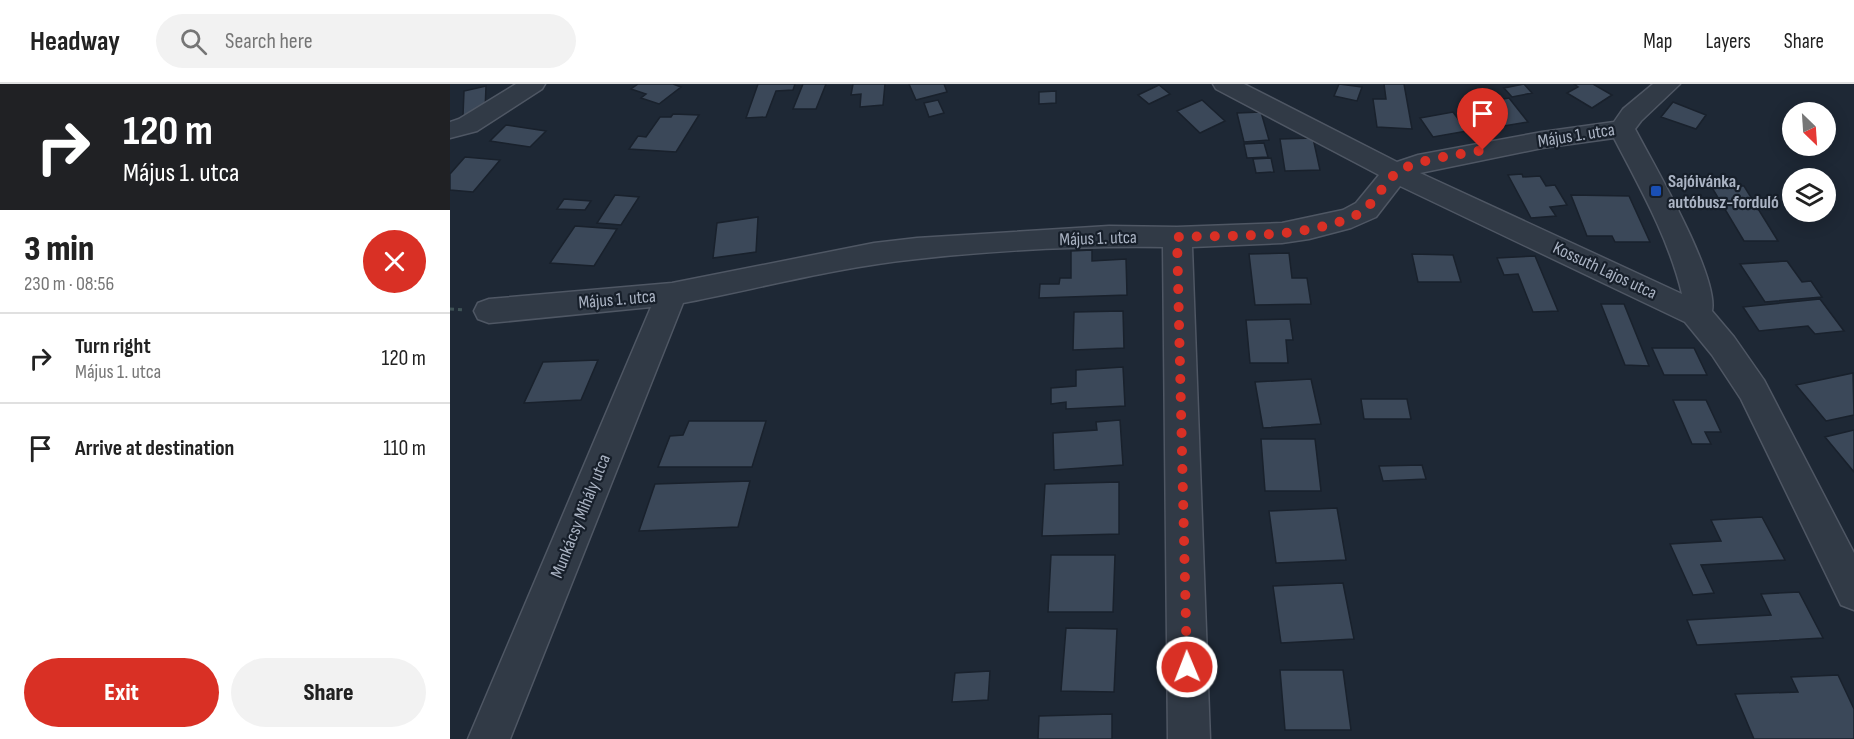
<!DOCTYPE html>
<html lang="en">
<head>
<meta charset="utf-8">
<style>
	body { margin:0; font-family:"Sofia Sans Condensed",sans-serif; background:#f2f2f2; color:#222; height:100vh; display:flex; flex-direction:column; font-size:22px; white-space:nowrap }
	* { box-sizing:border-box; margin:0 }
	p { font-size:20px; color:#767676 }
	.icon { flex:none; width:33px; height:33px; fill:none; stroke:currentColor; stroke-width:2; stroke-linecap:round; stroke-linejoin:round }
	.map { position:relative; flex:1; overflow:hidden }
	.sheet { display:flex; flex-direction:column; background:#fff; width:450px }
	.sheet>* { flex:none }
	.hud { background:#202124; color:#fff; overflow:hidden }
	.needle { width:39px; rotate:155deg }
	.fabs { position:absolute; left:1332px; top:18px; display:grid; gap:12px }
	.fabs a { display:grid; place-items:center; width:54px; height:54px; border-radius:50%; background:#fff; box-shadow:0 3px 15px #0003; font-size:30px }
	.pin { position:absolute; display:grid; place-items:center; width:51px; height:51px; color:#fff; margin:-62px -26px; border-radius:50% 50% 50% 0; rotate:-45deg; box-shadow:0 0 6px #0007 }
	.pin .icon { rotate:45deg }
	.me { position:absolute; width:66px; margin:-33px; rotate:359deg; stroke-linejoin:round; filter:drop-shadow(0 0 4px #0008) }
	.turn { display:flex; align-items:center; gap:21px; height:126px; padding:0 24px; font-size:27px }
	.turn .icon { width:78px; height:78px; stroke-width:2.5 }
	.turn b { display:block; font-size:42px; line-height:51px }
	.round { display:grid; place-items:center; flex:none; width:63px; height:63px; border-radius:32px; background:#f2f2f2 }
	.overview { display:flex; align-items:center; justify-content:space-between; height:102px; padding:0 24px }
	h1 { font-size:36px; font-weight:800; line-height:45px }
	.action { display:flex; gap:12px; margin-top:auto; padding:12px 24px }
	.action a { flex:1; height:69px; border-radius:36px; background:#d93025; color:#fff; font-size:24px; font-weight:800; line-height:69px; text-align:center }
	.action a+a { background:#f2f2f2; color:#222 }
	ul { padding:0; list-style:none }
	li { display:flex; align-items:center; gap:18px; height:90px; padding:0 24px; border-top:2px solid #e0e0e0 }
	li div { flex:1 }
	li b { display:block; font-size:22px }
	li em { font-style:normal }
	header { display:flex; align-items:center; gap:36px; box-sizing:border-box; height:84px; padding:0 30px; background:#fff; border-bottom:2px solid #e0e0e0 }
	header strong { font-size:28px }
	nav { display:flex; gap:33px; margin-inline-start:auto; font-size:21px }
	.search { width:420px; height:54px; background:#f2f2f2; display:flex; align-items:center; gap:15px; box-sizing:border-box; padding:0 21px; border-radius:33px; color:#767676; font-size:22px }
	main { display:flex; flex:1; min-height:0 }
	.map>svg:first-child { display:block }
</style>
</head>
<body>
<header>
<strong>Headway</strong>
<div class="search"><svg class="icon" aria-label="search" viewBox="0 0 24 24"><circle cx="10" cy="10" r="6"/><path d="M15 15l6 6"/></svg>Search here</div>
<nav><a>Map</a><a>Layers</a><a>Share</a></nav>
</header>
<main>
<section class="sheet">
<div class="hud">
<div class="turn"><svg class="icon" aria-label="right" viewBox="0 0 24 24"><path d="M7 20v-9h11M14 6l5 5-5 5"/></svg><div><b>120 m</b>Május 1. utca</div></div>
</div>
<div class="overview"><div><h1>3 min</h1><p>230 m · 08:56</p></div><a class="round" style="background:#d93025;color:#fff"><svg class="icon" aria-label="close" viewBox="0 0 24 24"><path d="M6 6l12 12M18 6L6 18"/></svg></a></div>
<ul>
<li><svg class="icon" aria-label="right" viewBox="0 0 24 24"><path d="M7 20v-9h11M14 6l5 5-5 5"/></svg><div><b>Turn right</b><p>Május 1. utca</p></div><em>120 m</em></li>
<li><svg class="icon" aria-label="arrive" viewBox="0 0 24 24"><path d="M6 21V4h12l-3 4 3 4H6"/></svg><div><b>Arrive at destination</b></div><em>110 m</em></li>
</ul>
<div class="action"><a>Exit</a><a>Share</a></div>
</section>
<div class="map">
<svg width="1404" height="655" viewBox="0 0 1404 655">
	<rect width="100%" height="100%" fill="#1e2835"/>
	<!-- building -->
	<path fill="#3b4859" stroke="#19212c" stroke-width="1.5" d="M 188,0 L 223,0 L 231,3 L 209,20 L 191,14 L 196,10 L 181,5 Z
		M 308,0 L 345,0 L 343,6 L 326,7 L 316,33 L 296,34 Z
		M 353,0 L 376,0 L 366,25 L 343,25 Z
		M 403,0 L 435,0 L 433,21 L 410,23 L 411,10 L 401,11 Z
		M 459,0 L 494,0 L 497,8 L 466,16 Z
		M 889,0 L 912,3 L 907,17 L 884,12 Z
		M 934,0 L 954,0 L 962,45 L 927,43 L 923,15 L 936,15 Z
		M 1074,0 L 1082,9 L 1062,13 L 1054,4 Z
		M 1124,0 L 1143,0 L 1162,11 L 1142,24 L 1117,9 L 1128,3 Z
		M 709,1 L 720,10 L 699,20 L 688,11 Z
		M 36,2 L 35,27 L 13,32 L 14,7 Z
		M 606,7 L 606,19 L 589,20 L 589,8 Z
		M 1059,14 L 1078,38 L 1030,46 L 1012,22 Z
		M 488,16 L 494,29 L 479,33 L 474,19 Z
		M 752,16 L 775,37 L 750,49 L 727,27 Z
		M 1223,18 L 1256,31 L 1246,45 L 1211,33 Z
		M 811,28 L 819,56 L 794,58 L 787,29 Z
		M 1003,28 L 1017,47 L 983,53 L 970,34 Z
		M 223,30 L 249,31 L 226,68 L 179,65 L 188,52 L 196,53 L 210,33 L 221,33 Z
		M 56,41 L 96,47 L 80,63 L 40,57 Z
		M 863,54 L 870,86 L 835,87 L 830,55 Z
		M 814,59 L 818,73 L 797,74 L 794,60 Z
		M 15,73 L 50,76 L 23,108 L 0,106 L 0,90 Z
		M 821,74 L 824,88 L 806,89 L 803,75 Z
		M 1072,90 L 1073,93 L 1090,92 L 1096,102 L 1105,101 L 1117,121 L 1100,123 L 1106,132 L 1081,134 L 1058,91 Z
		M 1261,102 L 1294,102 L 1328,157 L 1294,157 Z
		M 165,111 L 189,113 L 171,141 L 147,139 Z
		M 1121,111 L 1179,112 L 1200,158 L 1165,158 L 1162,152 L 1137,152 Z
		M 114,115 L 141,117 L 135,126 L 107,125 Z
		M 308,133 L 306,168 L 263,174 L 267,139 Z
		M 125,142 L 167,145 L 144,182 L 100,179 Z
		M 642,166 L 642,177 L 676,175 L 677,211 L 589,214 L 590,200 L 609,200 L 610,194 L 621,194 L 621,167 Z
		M 839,169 L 842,194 L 857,194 L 861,220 L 805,221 L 799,170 Z
		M 962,170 L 1003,171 L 1011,198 L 968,198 Z
		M 1085,172 L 1108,227 L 1083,228 L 1068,190 L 1054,191 L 1047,174 Z
		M 1337,177 L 1352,198 L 1361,197 L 1372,213 L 1315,218 L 1290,180 Z
		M 1370,215 L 1394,247 L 1365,250 L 1358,242 L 1309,247 L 1293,223 Z
		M 1151,220 L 1174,220 L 1199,282 L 1175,281 Z
		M 673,227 L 674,264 L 623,266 L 624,228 Z
		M 840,235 L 843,256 L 836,256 L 838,279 L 800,279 L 796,236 Z
		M 1202,264 L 1244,264 L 1257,291 L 1214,291 Z
		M 148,276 L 131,316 L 74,319 L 93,278 Z
		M 673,283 L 675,322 L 616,325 L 616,318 L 601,320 L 601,304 L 626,302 L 626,286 Z
		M 1403,289 L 1404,331 L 1376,337 L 1346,301 Z
		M 861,295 L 871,340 L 813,344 L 805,298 Z
		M 911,315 L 957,315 L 961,335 L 914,335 Z
		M 1223,316 L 1256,316 L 1271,348 L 1255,348 L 1261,360 L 1242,360 Z
		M 670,336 L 673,381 L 604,386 L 603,349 L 647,346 L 646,338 Z
		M 239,337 L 316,337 L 302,383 L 208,383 L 220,352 L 233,351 Z
		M 1404,346 L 1404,388 L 1375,353 Z
		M 811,355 L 865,355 L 871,407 L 815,407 Z
		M 972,381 L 976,395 L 933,397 L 929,382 Z
		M 300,397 L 288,443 L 189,447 L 205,400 Z
		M 669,398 L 669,450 L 592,452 L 595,400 Z
		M 887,424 L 896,476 L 826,479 L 819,427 Z
		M 1312,433 L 1335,476 L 1251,481 L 1264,509 L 1243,511 L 1220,460 L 1271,457 L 1261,436 Z
		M 601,471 L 665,471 L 663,528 L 598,528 Z
		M 893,499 L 904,555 L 831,559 L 823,502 Z
		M 1349,508 L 1373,554 L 1247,561 L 1237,536 L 1321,531 L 1311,510 Z
		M 616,544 L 667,545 L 664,608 L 611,607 Z
		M 830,586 L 893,586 L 901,646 L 835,646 Z
		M 540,587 L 538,616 L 502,618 L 505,589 Z
		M 1388,591 L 1404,625 L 1404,655 L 1304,655 L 1285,610 L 1348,608 L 1341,593 Z
		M 662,630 L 662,655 L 588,655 L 589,632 Z"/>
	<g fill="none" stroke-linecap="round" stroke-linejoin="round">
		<defs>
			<path id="minor" d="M 66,0 L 95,0 L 92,5 L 27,47 L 0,54 L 0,38 L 9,35 Z
				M 763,0 L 794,0 L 947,78 L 968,71 L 1092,48 L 1164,38 L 1173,25 L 1203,0 L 1230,0 L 1191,37 L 1185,45 C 1204,81 1269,192 1262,227 L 1284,253 L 1314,296 L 1404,469 L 1404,526 L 1391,521 L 1291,315 L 1262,271 L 1235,238 L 950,102 L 926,133 L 901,144 L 859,155 L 832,159 L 742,163 L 760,655 L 718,655 L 713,163 C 633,162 546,166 467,175 C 388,183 310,204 233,219 L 60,655 L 18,655 L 201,223 L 39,239 L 28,235 L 24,227 L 28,219 L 39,215 L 222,199 L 424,159 L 467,154 L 659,142 L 727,143 L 832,139 L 893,126 L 906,119 L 929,91 L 766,5 ZM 1164,54 C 1190,104 1219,155 1232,210 L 970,89 L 1092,64 Z"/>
		</defs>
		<!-- minor casing -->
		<use href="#minor" stroke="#4f5764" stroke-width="3"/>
		<!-- path -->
		<path stroke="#3f5356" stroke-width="3" stroke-dasharray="4 4" stroke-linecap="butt" d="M 0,225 L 14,226"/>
		<!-- minor -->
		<use href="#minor" fill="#313a46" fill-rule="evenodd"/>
	</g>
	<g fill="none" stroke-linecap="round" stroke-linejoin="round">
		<!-- route -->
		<path stroke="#d93025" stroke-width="10" stroke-dasharray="0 18" d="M 737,583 L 727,153 C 784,151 846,155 900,134 C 924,124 928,106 945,90 C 963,75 1010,71 1033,66"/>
	</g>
	<!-- markers -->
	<rect fill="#1a4fb4" stroke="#171f2a" stroke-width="2" x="1200" y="101" width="12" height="12" rx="3"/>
	<g text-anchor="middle" stroke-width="4.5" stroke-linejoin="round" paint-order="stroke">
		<!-- street labels -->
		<g font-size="18" fill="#abb4c4" stroke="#171f2a">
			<text transform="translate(1126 51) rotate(-9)" y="6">Május 1. utca</text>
			<text transform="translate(648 154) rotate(-2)" y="6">Május 1. utca</text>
			<text transform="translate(1155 186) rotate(25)" y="6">Kossuth Lajos utca</text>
			<text transform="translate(167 215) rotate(-5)" y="6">Május 1. utca</text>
			<text transform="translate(130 432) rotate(-68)" y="6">Munkácsy Mihály utca</text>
		</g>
		<!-- poi labels -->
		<g font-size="18" font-weight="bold" fill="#abb4c4" stroke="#171f2a" text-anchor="start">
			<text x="1218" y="103">Sajóivánka,<tspan x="1218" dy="21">autóbusz-forduló</tspan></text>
		</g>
	</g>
</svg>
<div class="fabs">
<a><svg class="needle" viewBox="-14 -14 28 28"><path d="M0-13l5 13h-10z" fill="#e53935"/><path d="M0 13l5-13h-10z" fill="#767676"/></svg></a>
<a><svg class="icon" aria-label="layers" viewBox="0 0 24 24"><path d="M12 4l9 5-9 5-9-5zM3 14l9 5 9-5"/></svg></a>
</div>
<div class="pin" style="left:1033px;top:66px;background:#d93025"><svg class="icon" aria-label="arrive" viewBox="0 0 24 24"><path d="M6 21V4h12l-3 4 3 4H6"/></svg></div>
<svg class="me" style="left:737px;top:583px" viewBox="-20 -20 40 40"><circle r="17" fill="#d93025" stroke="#fff" stroke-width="3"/><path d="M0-11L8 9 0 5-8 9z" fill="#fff"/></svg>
</div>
</main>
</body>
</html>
